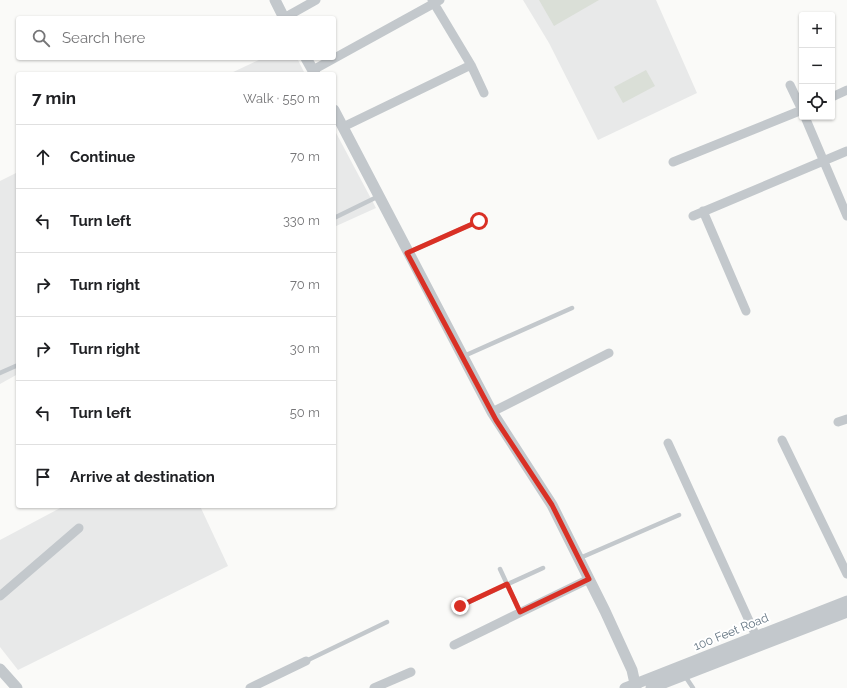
<!DOCTYPE html>
<html lang="en">
<head>
<meta charset="utf-8">
<style>
	:root { --surface:#fff; --page:#f6f6f6; --text:#202124; --muted:#757577; --line:#e0e0e0 }
	body { margin:0; font-family:Raleway,sans-serif; background:var(--page); color:var(--text) }
	.controls { position:absolute; right:12px; top:12px; display:grid; overflow:hidden; border-radius:4px; box-shadow:0 1px 3px #0004 }
	.controls button { width:36px; height:36px; display:grid; place-items:center; padding:0; border:0; border-bottom:1px solid var(--line); background:var(--surface); color:var(--text); font:20px sans-serif }
	.stop { position:absolute; width:12px; height:12px; margin:-9px; border:3px solid #d93025; border-radius:50%; background:#fff }
	.stop.end { background:#d93025; border-color:#fff; box-shadow:0 1px 4px #0008 }
	.list { margin:0; padding:0; list-style:none }
	h2 { display:flex; justify-content:space-between; align-items:center; height:52px; margin:0; padding:0 16px; font-size:17px }
	h2 small { font-size:13px; font-weight:400; color:var(--muted) }
	.list li { display:grid; grid-template-columns:26px 1fr auto; gap:12px; align-items:center; box-sizing:border-box; height:64px; padding:0 16px; border-top:1px solid var(--line) }
	.list b { display:block; font-size:15px; white-space:nowrap }
	.list em { font-size:13px; font-style:normal; color:var(--muted) }
	.icon { flex:none; width:22px; height:22px; fill:none; stroke:currentColor; stroke-width:2; stroke-linecap:round; stroke-linejoin:round }
	.map { position:relative; flex:none; width:847px; height:688px; overflow:hidden }
	.search { position:absolute; background:var(--surface); box-shadow:0 1px 3px #0004; left:16px; top:16px; width:320px; height:44px; display:flex; align-items:center; gap:10px; box-sizing:border-box; padding:0 14px; border-radius:4px; color:var(--muted); font-size:15px }
	.panel { position:absolute; background:var(--surface); box-shadow:0 1px 3px #0004; left:16px; top:72px; width:320px; height:436px; border-radius:4px }
	.map>svg:first-child { display:block }
	.built { fill:#e8e9e9 }
	.green { fill:#dadfd7 }
	.lines { fill:none; stroke-linecap:round; stroke-linejoin:round }
	.service { stroke:#c3c8cc; stroke-width:4.5 }
	.minor { stroke:#c3c8cc; stroke-width:9 }
	.tertiary { stroke:#c3c8cc; stroke-width:11 }
	.route { stroke:#d93025; stroke-width:5 }
	.labels { text-anchor:middle; stroke-width:4; stroke-linejoin:round; paint-order:stroke }
	.street-label { font-size:12px; fill:#657683; stroke:#fff }
</style>
</head>
<body>
<div class="map">
<svg width="847" height="688" viewBox="0 0 847 688">
	<rect width="100%" height="100%" fill="#fafaf8"/>
	<path class="built" d="M523,0H656L697,93L598,140L549,43Z
		M263,58H297L305,74H229Z
		M334,129L376,208L334,227Z
		M18,172V374L0,384V181Z
		M64,506H200L228,566L18,670L0,647V540Z"/>
	<path class="green" d="M539,0H599L554,26Z
		M646,70L655,86L623,103L614,87Z"/>
	<g class="lines">
		<path class="service" d="M334,218L379,196
			M409,252L479,221
			M464,356L572,308
			M0,373L18,365
			M580,558L679,515
			M500,569L520,612
			M460,606L543,568
			M306,661L387,622
			M685,676L693,688"/>
		<path class="minor" d="M432,0L471,65L484,93
			M284,18L316,0
			M313,70L440,0
			M832,97L847,90
			M805,117L847,216
			M343,127L471,65
			M673,162L802,110L790,85
			M703,211L746,311
			M693,216L847,151
			M492,412L609,353
			M838,422L847,419
			M782,440L847,574
			M668,443L756,636
			M0,596L79,528
			M454,645L589,579
			M250,688L306,661
			M374,688L411,672"/>
		<path class="tertiary" d="M275,0L284,18
			M306,58L315,74
			M334,110L492,412L552,505L605,611L632,670L636,688
			M0,669L17,688
			M625,688L847,601
			M651,688L847,612"/>
	</g>
	<g class="lines">
		<path class="route" d="M460,606L507,584L520,612L589,579L552,505L496,420L407,253L479,221"/>
	</g>
	<g class="labels">
		<g class="street-label">
			<text transform="translate(731 632) rotate(-22)" y="4">100 Feet Road</text>
		</g>
	</g>
</svg>
<div class="controls">
<button>+</button>
<button>−</button>
<button><svg class="icon" aria-label="locate" viewBox="0 0 24 24"><circle cx="12" cy="12" r="6"/><path d="M12 2v4M12 18v4M2 12h4M18 12h4"/></svg></button>
</div>
<div class="stop" style="left:479px;top:221px"></div>
<div class="stop end" style="left:460px;top:606px"></div>
<div class="search"><svg class="icon" aria-label="search" viewBox="0 0 24 24"><circle cx="10" cy="10" r="6"/><path d="M15 15l6 6"/></svg>Search here</div>
<section class="panel">
<h2>7 min<small>Walk · 550 m</small></h2>
<ul class="list">
<li><svg class="icon" aria-label="ahead" viewBox="0 0 24 24"><path d="M12 20V5M6 11l6-6 6 6"/></svg><div><b>Continue</b></div><em>70 m</em></li>
<li><svg class="icon" aria-label="left" viewBox="0 0 24 24"><path d="M17 20v-9H6M10 6l-5 5 5 5"/></svg><div><b>Turn left</b></div><em>330 m</em></li>
<li><svg class="icon" aria-label="right" viewBox="0 0 24 24"><path d="M7 20v-9h11M14 6l5 5-5 5"/></svg><div><b>Turn right</b></div><em>70 m</em></li>
<li><svg class="icon" aria-label="right" viewBox="0 0 24 24"><path d="M7 20v-9h11M14 6l5 5-5 5"/></svg><div><b>Turn right</b></div><em>30 m</em></li>
<li><svg class="icon" aria-label="left" viewBox="0 0 24 24"><path d="M17 20v-9H6M10 6l-5 5 5 5"/></svg><div><b>Turn left</b></div><em>50 m</em></li>
<li><svg class="icon" aria-label="arrive" viewBox="0 0 24 24"><path d="M6 21V4h12l-3 4 3 4H6"/></svg><div><b>Arrive at destination</b></div></li>
</ul>
</section>
</div>
</body>
</html>
